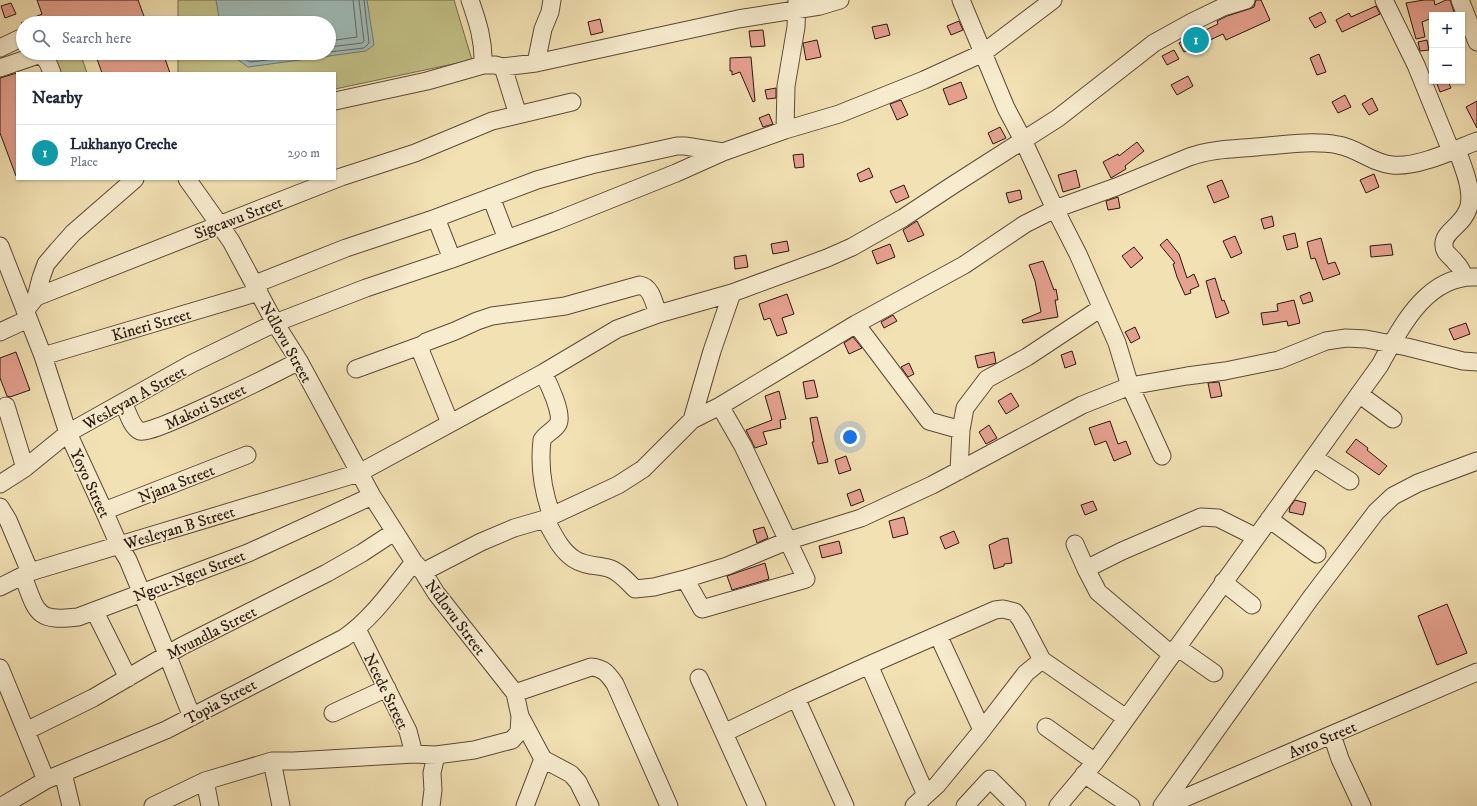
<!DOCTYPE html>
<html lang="en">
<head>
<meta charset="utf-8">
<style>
	:root { --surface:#fff; --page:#f6f6f7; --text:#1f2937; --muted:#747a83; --line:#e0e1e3; --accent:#8f2418 }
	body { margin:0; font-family:"IM FELL DW Pica",serif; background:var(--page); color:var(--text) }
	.controls { position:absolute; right:12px; top:12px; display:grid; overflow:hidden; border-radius:0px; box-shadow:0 1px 3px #0004 }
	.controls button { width:36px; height:36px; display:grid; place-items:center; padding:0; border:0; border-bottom:1px solid var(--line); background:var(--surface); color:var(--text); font:20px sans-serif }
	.you { position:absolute; left:850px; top:437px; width:14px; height:14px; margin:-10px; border:3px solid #fff; border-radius:50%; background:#1a73e8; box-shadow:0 0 0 6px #1a73e833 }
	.badge { display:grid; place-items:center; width:26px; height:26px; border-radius:50%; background:var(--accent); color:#fff; font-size:13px; font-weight:700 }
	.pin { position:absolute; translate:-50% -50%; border:2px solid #fff; box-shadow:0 1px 4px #0006 }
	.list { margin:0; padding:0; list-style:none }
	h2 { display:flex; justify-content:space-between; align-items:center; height:52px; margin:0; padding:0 16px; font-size:17px }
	h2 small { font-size:13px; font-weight:400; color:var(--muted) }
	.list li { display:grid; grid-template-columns:26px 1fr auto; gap:12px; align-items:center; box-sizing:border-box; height:56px; padding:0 16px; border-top:1px solid var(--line) }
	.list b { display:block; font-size:15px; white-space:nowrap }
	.list p { margin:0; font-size:13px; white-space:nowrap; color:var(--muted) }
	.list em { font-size:13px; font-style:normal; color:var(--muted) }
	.icon { flex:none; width:22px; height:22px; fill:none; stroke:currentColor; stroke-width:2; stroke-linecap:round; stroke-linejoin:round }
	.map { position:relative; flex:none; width:1477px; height:806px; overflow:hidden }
	.search { position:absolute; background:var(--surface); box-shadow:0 1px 3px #0004; left:16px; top:16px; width:320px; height:44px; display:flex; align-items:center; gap:10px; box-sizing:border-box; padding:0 14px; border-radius:22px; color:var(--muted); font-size:15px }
	.panel { position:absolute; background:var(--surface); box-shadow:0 1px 3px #0004; left:16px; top:72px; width:320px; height:108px; border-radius:0px }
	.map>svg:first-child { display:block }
	.green { fill:#c2c187; stroke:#766c4a }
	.water { fill:#9fbbb7; stroke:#707a73 }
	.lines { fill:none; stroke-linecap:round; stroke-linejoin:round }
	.shore { stroke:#646a62; stroke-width:1 }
	.building { fill:#e6a18f; stroke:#29180d }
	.minor-casing { stroke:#5b4a36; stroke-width:19 }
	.minor { stroke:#f7ecce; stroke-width:17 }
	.labels { text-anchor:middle; stroke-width:3.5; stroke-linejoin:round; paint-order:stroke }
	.street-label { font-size:16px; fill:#29180d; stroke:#f7ecce }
</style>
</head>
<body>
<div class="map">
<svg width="1477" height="806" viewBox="0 0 1477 806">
	<rect width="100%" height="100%" fill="#f2e1b3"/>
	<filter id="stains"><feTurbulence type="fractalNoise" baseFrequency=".005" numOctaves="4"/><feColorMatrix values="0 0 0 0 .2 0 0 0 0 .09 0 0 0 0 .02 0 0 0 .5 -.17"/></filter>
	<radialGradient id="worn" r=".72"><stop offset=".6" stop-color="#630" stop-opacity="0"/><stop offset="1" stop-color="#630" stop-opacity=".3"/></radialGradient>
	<path class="green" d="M178,0H454L472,60L335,89V73H178V53H329V23H178Z
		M67,53H80L87,73H58L53,58Z"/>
	<path class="water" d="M216,0H367L374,45L366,51L248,67L229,53H329V23H220Z"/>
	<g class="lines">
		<path class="shore" d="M329,41L357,37L353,0
			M329,47L362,43L364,41L359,0
			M329,52L364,48L369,43L364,0
			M236,53L250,62L325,53
			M244,53L251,57L288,53"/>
	</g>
	<path class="building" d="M37,0H138L145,19L134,23H21L42,14Z
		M1256,0H1261L1270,20L1226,40L1223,34L1184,52L1179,43L1218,24L1217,21L1227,16L1249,9L1254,7Z
		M1424,0H1434L1435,5L1446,0H1450L1455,15H1432V18L1422,22L1425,37L1416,39L1406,3Z
		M11,3L16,14L5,18L1,6Z
		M1376,6L1380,14L1342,32L1336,20L1349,13L1351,17Z
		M1321,12L1326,22L1315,28L1309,18Z
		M600,19L603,32L591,35L588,22Z
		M959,21L963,30L951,35L947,26Z
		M887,24L890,35L875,39L872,27Z
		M763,30L765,46L751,47L749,31Z
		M817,40L821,57L806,60L803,43Z
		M1427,40L1429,50L1420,51L1418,42Z
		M1174,50L1179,59L1167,65L1162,56Z
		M114,53H163L170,73H102L97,59Z
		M1319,54L1326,72L1317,75L1310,58Z
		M751,57L755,101L753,102L740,72L732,75V71H730V58Z
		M17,73V175L16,176L0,133V78Z
		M1188,76L1193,86L1177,95L1171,85Z
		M1436,81H1448L1451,88L1440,92Z
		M961,82L967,98L949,105L943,89Z
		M776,88V98L767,99L765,90Z
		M1345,95L1351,107L1338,113L1332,102Z
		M1372,98L1378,110L1369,115L1362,104Z
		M901,100L908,115L897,120L890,104Z
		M1477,101V128L1466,107Z
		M769,114L773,124L763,127L759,118Z
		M1000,127L1006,138L993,144L988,133Z
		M1137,142L1144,151L1125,166L1126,169L1111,178L1103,162L1118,154L1119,156Z
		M803,154L804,167L795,168L793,155Z
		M869,168L873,177L860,182L857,174Z
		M1076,170L1080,187L1063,192L1058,175Z
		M1374,174L1379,187L1366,193L1360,180Z
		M1222,180L1229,197L1214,203L1207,186Z
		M904,185L909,197L896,203L890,191Z
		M1020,190L1022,199L1009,203L1006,193Z
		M1118,197L1120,208L1108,210L1106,201Z
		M1272,216L1274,226L1264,229L1261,219Z
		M917,221L924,235L908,242L903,230Z
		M1295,233L1298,247L1287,250L1283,236Z
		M1235,236L1242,253L1231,258L1223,241Z
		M1321,238L1328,264L1335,262L1340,274L1323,280L1315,258L1311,259L1307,242Z
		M1167,239L1179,254L1187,278L1194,274L1199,286L1190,290L1191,293L1185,295L1177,277L1173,264L1175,263L1160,245Z
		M787,241L789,251L773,254L771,244Z
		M890,244L895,257L877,264L872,251Z
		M1391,244L1393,255L1371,257L1370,246Z
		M1134,247L1143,258L1131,268L1122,256Z
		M746,255L748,267L735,269L734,257Z
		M1043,261L1054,290L1056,289L1058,300H1055L1058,317L1023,323L1022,320L1041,312L1035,281L1029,265Z
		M1215,278L1222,301L1224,300L1229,313L1216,318L1206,281Z
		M1310,292L1313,301L1303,304L1300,296Z
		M787,294L794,314L782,318L787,333L777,336L770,318L764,320L759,304Z
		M1294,300L1300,323L1288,326L1287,321L1263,325L1261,313L1278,311L1277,304Z
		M893,315L897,321L884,328L881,322Z
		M1466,323L1470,334L1454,340L1449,329Z
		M1135,327L1140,338L1131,343L1125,332Z
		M853,337L862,348L849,354L844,343Z
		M1072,351L1076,364L1065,368L1061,355Z
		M16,352L30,390L10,397L7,396L0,378V358Z
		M994,352L996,363L978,368L975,356Z
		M909,363L914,374L908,377L901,367Z
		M814,380L818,397L806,399L803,382Z
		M1219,382L1222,396L1211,398L1208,383Z
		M779,391L786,419L780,420L781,428L763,432L767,444L755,448L746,430L772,420L765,396Z
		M1011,393L1019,406L1006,414L998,401Z
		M817,417L828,462L818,464L812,442H814L810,418Z
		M1110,421L1118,444L1126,441L1131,454L1114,461L1106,441L1095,445L1089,428Z
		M989,425L997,438L986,444L979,432Z
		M1356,439L1368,448L1367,450L1387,466L1379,475L1346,452Z
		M846,456L851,470L839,474L835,460Z
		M860,489L864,501L851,506L847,494Z
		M1295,500L1306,503L1303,515L1289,512L1290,507Z
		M1093,501L1097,510L1085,515L1081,505Z
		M904,517L908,534L893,538L889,521Z
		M764,527L768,538L757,543L753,530Z
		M954,531L959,543L945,549L940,537Z
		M1008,538L1012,563L1004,564V566L994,569L989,545L1002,539Z
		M839,541L842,553L822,558L819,546Z
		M765,563L769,579L732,590L727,576Z
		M1447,604L1467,653L1437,665L1418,616Z"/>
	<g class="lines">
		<g class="minor-casing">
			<path id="minor" d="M470,0C478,23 484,41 483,65
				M961,0L1006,108L1023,140L1055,209L1078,254L1117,343L1130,386L1162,456
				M1384,0L1416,65L1451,151
				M1460,0L1477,42
				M0,48L23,37
				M536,63L543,29L550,12L552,0
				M503,67L518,115
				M0,68L38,55C47,57 49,65 52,73
				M335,101L427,81L483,65H495L503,67L536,63L738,19L820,6L840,0
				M785,130L786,86L796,27L797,0
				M1457,149C1462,166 1473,187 1469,206C1465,225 1442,231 1444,246C1444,253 1452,257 1456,263C1460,266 1462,272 1464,276
				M491,197L507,239
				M436,218L452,259
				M0,246L43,356L68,433L104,511L119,545L128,560L167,654L192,717
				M255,284L346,248L436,218L537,180L591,165L677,146H685L723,152
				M36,297L41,278L46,264L57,251L73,233L135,179
				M25,311L36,297L341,177L415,153L492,121L572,102
				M856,324L929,421L961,430L959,471
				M0,332L28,319
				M43,356L259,292
				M356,369L422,345
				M543,373C548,382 564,415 558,424C554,431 546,433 542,440C539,466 543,492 552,516
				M1359,394L1393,419
				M123,402C127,410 131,427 140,431C151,436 280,371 299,361
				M6,406L25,468
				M692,420L720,406L856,324L964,265L1025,224L1055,209L1116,187L1189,157C1211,149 1233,149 1256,147C1282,145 1312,140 1338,145C1357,148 1372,163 1392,165C1417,168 1454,150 1477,141
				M450,423L421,352L422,345L426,342L455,331L477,321L492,316L565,306L640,285C652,287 654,304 658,314
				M961,430L965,408L987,379L1027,357L1101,308
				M1314,458L1350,481
				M0,484L25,468L68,433L191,364L275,323L366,288L452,259L556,221L676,173L723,152L785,130L839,114L924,80L983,53L1053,0
				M0,507L8,520L30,572
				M104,511L247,455
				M545,519C553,533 560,550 574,559C584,566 597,565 608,568C619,571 627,581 635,589L654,587L685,579L727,566L787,541L861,518L932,485L1082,405L1130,386L1187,376L1225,371L1279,360L1326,341L1346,338L1366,339L1407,347L1463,361L1477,362
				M1269,519L1317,554
				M1075,544L1086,569L1098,592L1172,655
				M1086,569L1122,551L1201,517L1218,518L1256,537
				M423,572L481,542L514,528L545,519L618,485L643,469L692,420L712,351L732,293
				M23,576C37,613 36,622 78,617L248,553L372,496
				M685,579L702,609L806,579L743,446L720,406
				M1223,582L1252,605
				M0,587L30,572L359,473L543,373L617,329L658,314L732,293L827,258L852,247L903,218L953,185L1058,118L1154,43L1192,22L1223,7L1246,0
				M95,612L128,678
				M357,629L408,731L414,754
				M938,635L982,730
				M1177,647L1214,673
				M869,665L926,795
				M0,668L46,780
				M699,678L757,806
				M515,693L591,667C604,668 608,674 615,684L669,806
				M796,698L845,806
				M333,713L387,688
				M520,716L543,759L571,774L578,782L590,806
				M1046,727L1095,762
				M26,731L93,698L182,646L327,573L362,553L394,532
				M724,733L796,698L869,665L995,610L1003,609L1015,612L1021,620L1042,660L1126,718
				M1332,735L1340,759L1362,806
				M272,761L281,806
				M63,773L71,806
				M1084,774L1131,806
				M205,781L210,806
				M2,806L46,780L166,730L344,638C372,619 393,588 414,562
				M153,806L205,781L272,761H294L414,754L436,755L474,750L512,740L519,732L520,716L515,693L436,593L423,572L414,562L372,496L299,361L275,323L231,241L187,179
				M431,806L433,790L432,773L436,755
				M525,806L543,759
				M914,806L937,785L979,734L1026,673L1042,660
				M965,806L990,779L1017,806
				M1058,806L1095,762L1380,365C1401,327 1427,274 1477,277
				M1162,806L1310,599L1376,512L1393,496L1418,483L1477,461
				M1166,806L1477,672"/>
		</g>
		<use href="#minor" class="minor"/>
	</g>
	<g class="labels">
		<g class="street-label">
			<text transform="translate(238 217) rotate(-21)" y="6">Sigcawu Street</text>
			<text transform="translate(151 324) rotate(-16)" y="6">Kineri Street</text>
			<text transform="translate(287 342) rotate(61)" y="6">Ndlovu Street</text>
			<text transform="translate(134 397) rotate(-29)" y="6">Wesleyan A Street</text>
			<text transform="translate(205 406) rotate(-25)" y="6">Makoti Street</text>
			<text transform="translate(91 483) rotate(65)" y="6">Yoyo Street</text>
			<text transform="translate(176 483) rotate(-21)" y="6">Njana Street</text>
			<text transform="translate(179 527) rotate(-17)" y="6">Wesleyan B Street</text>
			<text transform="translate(189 575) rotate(-21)" y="6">Ngcu-Ngcu Street</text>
			<text transform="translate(456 617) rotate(53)" y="6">Ndlovu Street</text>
			<text transform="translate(211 632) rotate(-27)" y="6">Mvundla Street</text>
			<text transform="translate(387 691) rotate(64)" y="6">Ncede Street</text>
			<text transform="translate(220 701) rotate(-28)" y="6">Topia Street</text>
			<text transform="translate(1322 739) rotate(-23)" y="6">Avro Street</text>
		</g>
	</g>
	<rect width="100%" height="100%" filter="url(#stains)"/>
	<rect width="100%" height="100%" fill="url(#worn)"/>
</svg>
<div class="controls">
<button>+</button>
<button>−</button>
</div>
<div class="you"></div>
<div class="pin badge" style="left:1196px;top:40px;background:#0f9aa8">1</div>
<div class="search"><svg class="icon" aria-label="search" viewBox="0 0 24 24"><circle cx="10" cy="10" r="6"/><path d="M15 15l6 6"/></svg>Search here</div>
<section class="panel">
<h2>Nearby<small></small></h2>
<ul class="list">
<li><span class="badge" style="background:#0f9aa8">1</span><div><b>Lukhanyo Creche</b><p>Place</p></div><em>290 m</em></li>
</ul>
</section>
</div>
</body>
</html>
